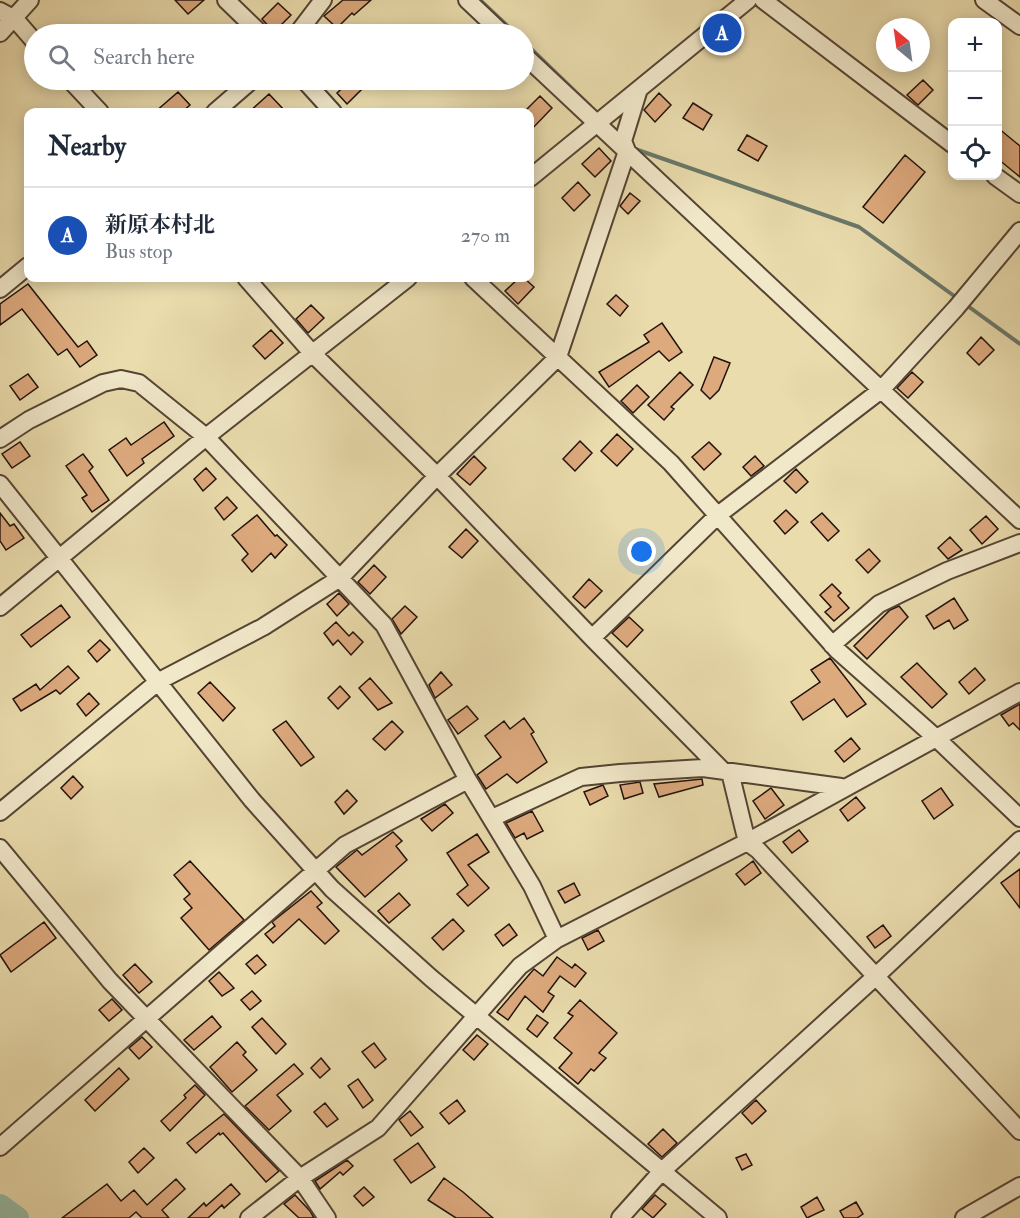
<!DOCTYPE html>
<html lang="en">
<head>
<meta charset="utf-8">
<style>
	:root { --surface:#fff; --page:#f6f6f7; --text:#1f2937; --muted:#747a83; --line:#e0e1e3; --accent:#ea580c }
	body { margin:0; font-family:"IM FELL Double Pica","Noto Serif JP",serif; background:var(--page); color:var(--text) }
	.controls { position:absolute; right:18px; top:18px; display:grid; overflow:hidden; border-radius:12px; box-shadow:0 3px 15px #0003 }
	.controls button { width:54px; height:54px; display:grid; place-items:center; padding:0; border:0; border-bottom:2px solid var(--line); background:var(--surface); color:var(--text); font:30px sans-serif }
	.compass { position:absolute; left:876px; top:18px; width:54px; height:54px; border-radius:50%; background:var(--surface); box-shadow:0 3px 15px #0003; rotate:331deg }
	.you { position:absolute; left:642px; top:552px; width:21px; height:21px; margin:-15px; border:4px solid #fff; border-radius:50%; background:#1a73e8; box-shadow:0 0 0 9px #1a73e833 }
	.badge { display:grid; place-items:center; width:39px; height:39px; border-radius:50%; background:var(--accent); color:#fff; font-size:20px; font-weight:700 }
	.pin { position:absolute; translate:-50% -50%; border:3px solid #fff; box-shadow:0 2px 6px #0006 }
	.list { margin:0; padding:0; list-style:none }
	h2 { display:flex; justify-content:space-between; align-items:center; height:78px; margin:0; padding:0 24px; font-size:26px }
	h2 small { font-size:20px; font-weight:400; color:var(--muted) }
	.list li { display:grid; grid-template-columns:39px 1fr auto; gap:18px; align-items:center; box-sizing:border-box; height:96px; padding:0 24px; border-top:2px solid var(--line) }
	.list b { display:block; font-size:22px; white-space:nowrap }
	.list p { margin:0; font-size:20px; white-space:nowrap; color:var(--muted) }
	.list em { font-size:20px; font-style:normal; color:var(--muted) }
	.icon { flex:none; width:33px; height:33px; fill:none; stroke:currentColor; stroke-width:2; stroke-linecap:round; stroke-linejoin:round }
	.map { position:relative; flex:none; width:1020px; height:1218px; overflow:hidden }
	.search { position:absolute; background:var(--surface); box-shadow:0 3px 15px #0003; left:24px; top:24px; width:510px; height:66px; display:flex; align-items:center; gap:15px; box-sizing:border-box; padding:0 21px; border-radius:33px; color:var(--muted); font-size:22px }
	.panel { position:absolute; background:var(--surface); box-shadow:0 3px 15px #0003; left:24px; top:108px; width:510px; height:174px; border-radius:12px }
	.map>svg:first-child { display:block }
	.lines { fill:none; stroke-linecap:round; stroke-linejoin:round }
	.stream { stroke:#69786a; stroke-width:4 }
	.river { stroke:#98bca8; stroke-width:22 }
	.building { fill:#ddaa7e; stroke:#22120c; stroke-width:1.5 }
	.minor-casing { stroke:#544434; stroke-width:20 }
	.minor { stroke:#f1e8ca; stroke-width:16 }
</style>
</head>
<body>
<div class="map">
<svg width="1020" height="1218" viewBox="0 0 1020 1218">
	<rect width="100%" height="100%" fill="#eadcad"/>
	<filter id="stains"><feTurbulence type="fractalNoise" baseFrequency=".00333" numOctaves="4"/><feColorMatrix values="0 0 0 0 .2 0 0 0 0 .09 0 0 0 0 .02 0 0 0 .5 -.17"/></filter>
	<radialGradient id="worn" r=".72"><stop offset=".6" stop-color="#630" stop-opacity="0"/><stop offset="1" stop-color="#630" stop-opacity=".3"/></radialGradient>
	<g class="lines">
		<path class="stream" d="M480,0L516,34
			M524,42L590,106
			M635,149L859,227L957,298
			M965,304L1020,344"/>
		<path class="river" d="M0,1205L18,1218"/>
	</g>
	<path class="building" d="M175,0H204L188,14Z
		M343,0H371L354,15L352,13L337,28L324,16Z
		M278,3L291,15L274,32L262,19Z
		M351,80L363,88L347,104L337,93Z
		M923,80L933,90L918,105L907,95Z
		M178,92L190,105L182,112H155Z
		M659,93L671,105L655,122L644,110Z
		M269,94L286,112H249Z
		M540,96L552,108L530,131V112H524Z
		M693,103L712,115L703,130L683,118Z
		M998,128L1020,146V177L998,159Z
		M747,135L767,146L758,161L738,150Z
		M599,148L611,161L595,177L582,164Z
		M905,155L925,172L883,223L863,207Z
		M578,182L590,195L574,211L562,198Z
		M630,193L640,201L628,214L620,206Z
		M519,278H524L534,287L518,304L505,291Z
		M28,284L78,347L87,341L97,355L80,367L67,349L58,355L22,309L0,325V304Z
		M616,295L628,306L620,316L607,304Z
		M311,305L324,318L308,333L296,319Z
		M662,323L682,352L669,361L659,351L609,387L599,372L649,342L644,335Z
		M271,330L283,343L265,359L253,346Z
		M981,337L994,350L979,365L967,353Z
		M714,357L730,363L719,390L710,399L701,390Z
		M680,372L693,385L671,407L674,409L664,420L648,405Z
		M912,372L923,382L908,398L897,388Z
		M28,374L38,387L20,400L10,386Z
		M637,385L649,397L633,413L621,401Z
		M164,422L174,436L142,459L144,463L127,476L109,450L126,438L131,445Z
		M617,434L633,449L617,466L601,451Z
		M580,441L592,453L575,471L563,459Z
		M20,442L30,456L12,468L2,454Z
		M709,442L721,454L704,470L692,457Z
		M83,454L93,467L89,471L109,500L92,512L82,498L87,495L66,466Z
		M474,456L486,468L470,485L457,474Z
		M755,456L764,466L751,476L743,467Z
		M206,468L216,479L203,491L194,479Z
		M796,469L808,482L796,493L784,481Z
		M227,497L237,508L224,520L215,508Z
		M786,510L798,522L785,534L774,521Z
		M0,513L10,526L14,524L24,538L6,550L0,541Z
		M822,513L839,531L828,541L811,522Z
		M257,515L275,536L277,535L287,545L275,558L271,553L252,572L242,560L248,554L232,535Z
		M986,516L998,529L982,544L970,530Z
		M466,529L478,541L462,558L449,547Z
		M950,537L962,550L948,559L938,548Z
		M869,549L880,561L868,573L856,560Z
		M374,565L386,577L370,594L358,582Z
		M589,579L602,591L585,608L573,597Z
		M832,584L841,593L838,596L849,608L834,621L825,612L831,607L820,595Z
		M339,593L349,604L337,616L327,604Z
		M954,598L968,620L954,629L949,620L934,629L926,616Z
		M61,605L70,617L31,647L21,635Z
		M405,606L417,617L401,634L392,619Z
		M899,606L908,617L867,659L854,646L890,610Z
		M629,617L643,630L627,647L612,633Z
		M336,622L349,636L353,632L363,642L351,655L338,640L333,645L324,633Z
		M100,640L110,650L97,662L88,651Z
		M830,658L866,704L847,717L834,699L803,720L791,702L820,682L811,670Z
		M917,663L947,694L932,708L901,677Z
		M68,666L79,678L60,694L56,690L21,711L13,699L36,684L40,690Z
		M975,668L985,680L969,694L959,682Z
		M441,672L452,685L435,698L429,685Z
		M370,678L392,703L378,710L359,688Z
		M210,682L235,708L223,721L198,693Z
		M340,686L350,697L338,709L328,698Z
		M89,693L99,704L86,716L77,704Z
		M1020,704V730L1013,723L1009,726L1001,715Z
		M467,706L478,719L458,734L448,720Z
		M524,718L534,732L531,734L547,762L517,783L507,774L486,789L477,775L501,757L485,736L504,721L510,729Z
		M286,721L314,757L301,766L273,730Z
		M392,721L403,732L385,750L373,739Z
		M851,738L860,749L844,762L835,751Z
		M73,776L83,787L71,799L61,788Z
		M702,779L703,785L659,797L654,784Z
		M640,782L643,793L624,799L620,785Z
		M603,785L608,796L590,805L584,792Z
		M771,788L784,805L765,819L753,801Z
		M941,788L953,805L934,819L922,801Z
		M347,790L357,801L344,814L335,802Z
		M856,797L865,808L848,821L840,810Z
		M445,804L453,813L432,831L421,819Z
		M532,811L543,831L527,839L524,833L515,838L506,823Z
		M799,830L808,841L792,853L783,842Z
		M393,832L402,841L396,846L407,860L365,897L336,867L357,850L362,855Z
		M477,834L489,852L468,865L489,888L468,906L457,894L468,885L447,853Z
		M190,861L244,920L209,950L181,918L192,908L184,899L190,894L174,875Z
		M753,861L761,873L745,885L736,874Z
		M1020,869V908L1001,883Z
		M574,883L580,895L565,903L558,891Z
		M311,891L322,903L317,907L339,931L325,944L299,919L273,943L265,934L275,926L272,922Z
		M399,893L410,905L389,923L378,911Z
		M453,919L464,931L443,950L432,938Z
		M44,922L56,938L11,972L0,955Z
		M509,924L517,935L503,946L495,935Z
		M883,925L891,936L875,948L867,937Z
		M598,930L604,941L588,950L582,938Z
		M257,955L266,965L255,974L246,964Z
		M557,957L572,968L575,964L586,973L575,987L560,976L548,992L554,996L543,1012L525,996L508,1020L497,1012L534,969L543,976Z
		M135,964L152,982L139,993L123,975Z
		M219,972L234,988L222,996L209,981Z
		M252,991L261,1001L250,1010L241,1000Z
		M112,999L122,1010L109,1021L99,1010Z
		M580,1000L617,1033L599,1053L606,1058L594,1071L591,1069L578,1084L559,1068L572,1053L554,1038L573,1016L568,1013Z
		M537,1015L548,1023L537,1037L527,1029Z
		M212,1016L221,1027L194,1050L184,1040Z
		M262,1018L286,1044L276,1054L252,1027Z
		M477,1035L488,1044L474,1060L463,1050Z
		M142,1037L152,1047L139,1059L129,1048Z
		M237,1042L246,1052L243,1055L257,1070L232,1092L210,1067Z
		M374,1043L386,1059L375,1068L362,1052Z
		M321,1058L330,1069L320,1078L311,1068Z
		M294,1064L303,1074L277,1095L291,1111L269,1130L245,1106Z
		M119,1068L129,1079L95,1111L85,1100Z
		M358,1079L373,1100L363,1108L348,1086Z
		M195,1085L205,1095L170,1131L161,1121L186,1098L184,1095Z
		M457,1100L465,1111L449,1124L440,1113Z
		M756,1100L766,1111L752,1124L742,1113Z
		M325,1103L338,1119L327,1127L314,1112Z
		M410,1111L423,1127L411,1136L399,1120Z
		M224,1114L279,1171L266,1182L223,1133L220,1135L219,1133L196,1153L187,1143Z
		M663,1129L677,1143L662,1157L648,1144Z
		M418,1143L435,1167L411,1183L394,1160Z
		M144,1148L154,1158L138,1173L129,1162Z
		M746,1154L752,1165L742,1170L736,1158Z
		M347,1160L353,1166L343,1175L340,1172L320,1189L315,1181Z
		M444,1178L463,1192L493,1218H456L428,1200Z
		M176,1179L185,1189L162,1210L169,1218H142L136,1212L129,1218H62L107,1184L121,1201L134,1190L147,1205Z
		M231,1184L240,1194L224,1208L222,1205L208,1218H188L204,1203L206,1206Z
		M364,1187L374,1197L363,1206L354,1196Z
		M295,1195L310,1211L314,1218H299L284,1204Z
		M655,1195L666,1204L653,1218L642,1209Z
		M817,1197L824,1210L807,1218L801,1207Z
		M856,1202L863,1214L857,1218H844L840,1211Z"/>
	<g class="lines">
		<g class="minor-casing">
			<path id="minor" d="M226,0L261,34
				M467,0L503,34
				M763,0L952,144
				M984,0L1020,26
				M0,11L15,19L34,41
				M0,33L30,0
				M297,34L323,0
				M524,55L1020,520
				M70,80L100,112
				M304,80L333,112
				M215,112L252,80
				M995,176L1020,194
				M530,178L748,0
				M246,278L312,353L437,476L592,638L723,771
				M473,278L671,463L837,650L935,737L1020,818
				M0,289L28,266
				M0,439L29,420L103,383L121,379L139,383L206,437L384,625L468,780L532,886L557,939
				M0,484L252,800L332,889L431,978L718,1218
				M0,607L206,437L408,278
				M592,638L718,515L881,390L956,308L1020,231
				M832,645L879,604L947,571L1020,543
				M730,772L747,842L758,850L1020,1131
				M0,812L159,681L263,627L340,578L437,476L558,357L627,151L623,141L639,89
				M492,818L581,777L620,773L703,768L841,787
				M0,848L110,981L300,1178L327,1218
				M0,1147L345,845L468,780
				M249,1218L300,1178L378,1128L520,966L557,939L747,842L1020,692
				M620,1218L662,1171L875,977L1020,840
				M964,1218L1020,1186"/>
		</g>
		<use href="#minor" class="minor"/>
	</g>
	<rect width="100%" height="100%" filter="url(#stains)"/>
	<rect width="100%" height="100%" fill="url(#worn)"/>
</svg>
<div class="controls">
<button>+</button>
<button>−</button>
<button><svg class="icon" aria-label="locate" viewBox="0 0 24 24"><circle cx="12" cy="12" r="6"/><path d="M12 2v4M12 18v4M2 12h4M18 12h4"/></svg></button>
</div>
<svg class="compass" viewBox="-18 -18 36 36"><path d="M0-13l5 13h-10z" fill="#e53935"/><path d="M0 13l5-13h-10z" fill="#747a83"/></svg>
<div class="you"></div>
<div class="pin badge" style="left:722px;top:33px;background:#1a4fb4">A</div>
<div class="search"><svg class="icon" aria-label="search" viewBox="0 0 24 24"><circle cx="10" cy="10" r="6"/><path d="M15 15l6 6"/></svg>Search here</div>
<section class="panel">
<h2>Nearby<small></small></h2>
<ul class="list">
<li><span class="badge" style="background:#1a4fb4">A</span><div><b>新原本村北</b><p>Bus stop</p></div><em>270 m</em></li>
</ul>
</section>
</div>
</body>
</html>
